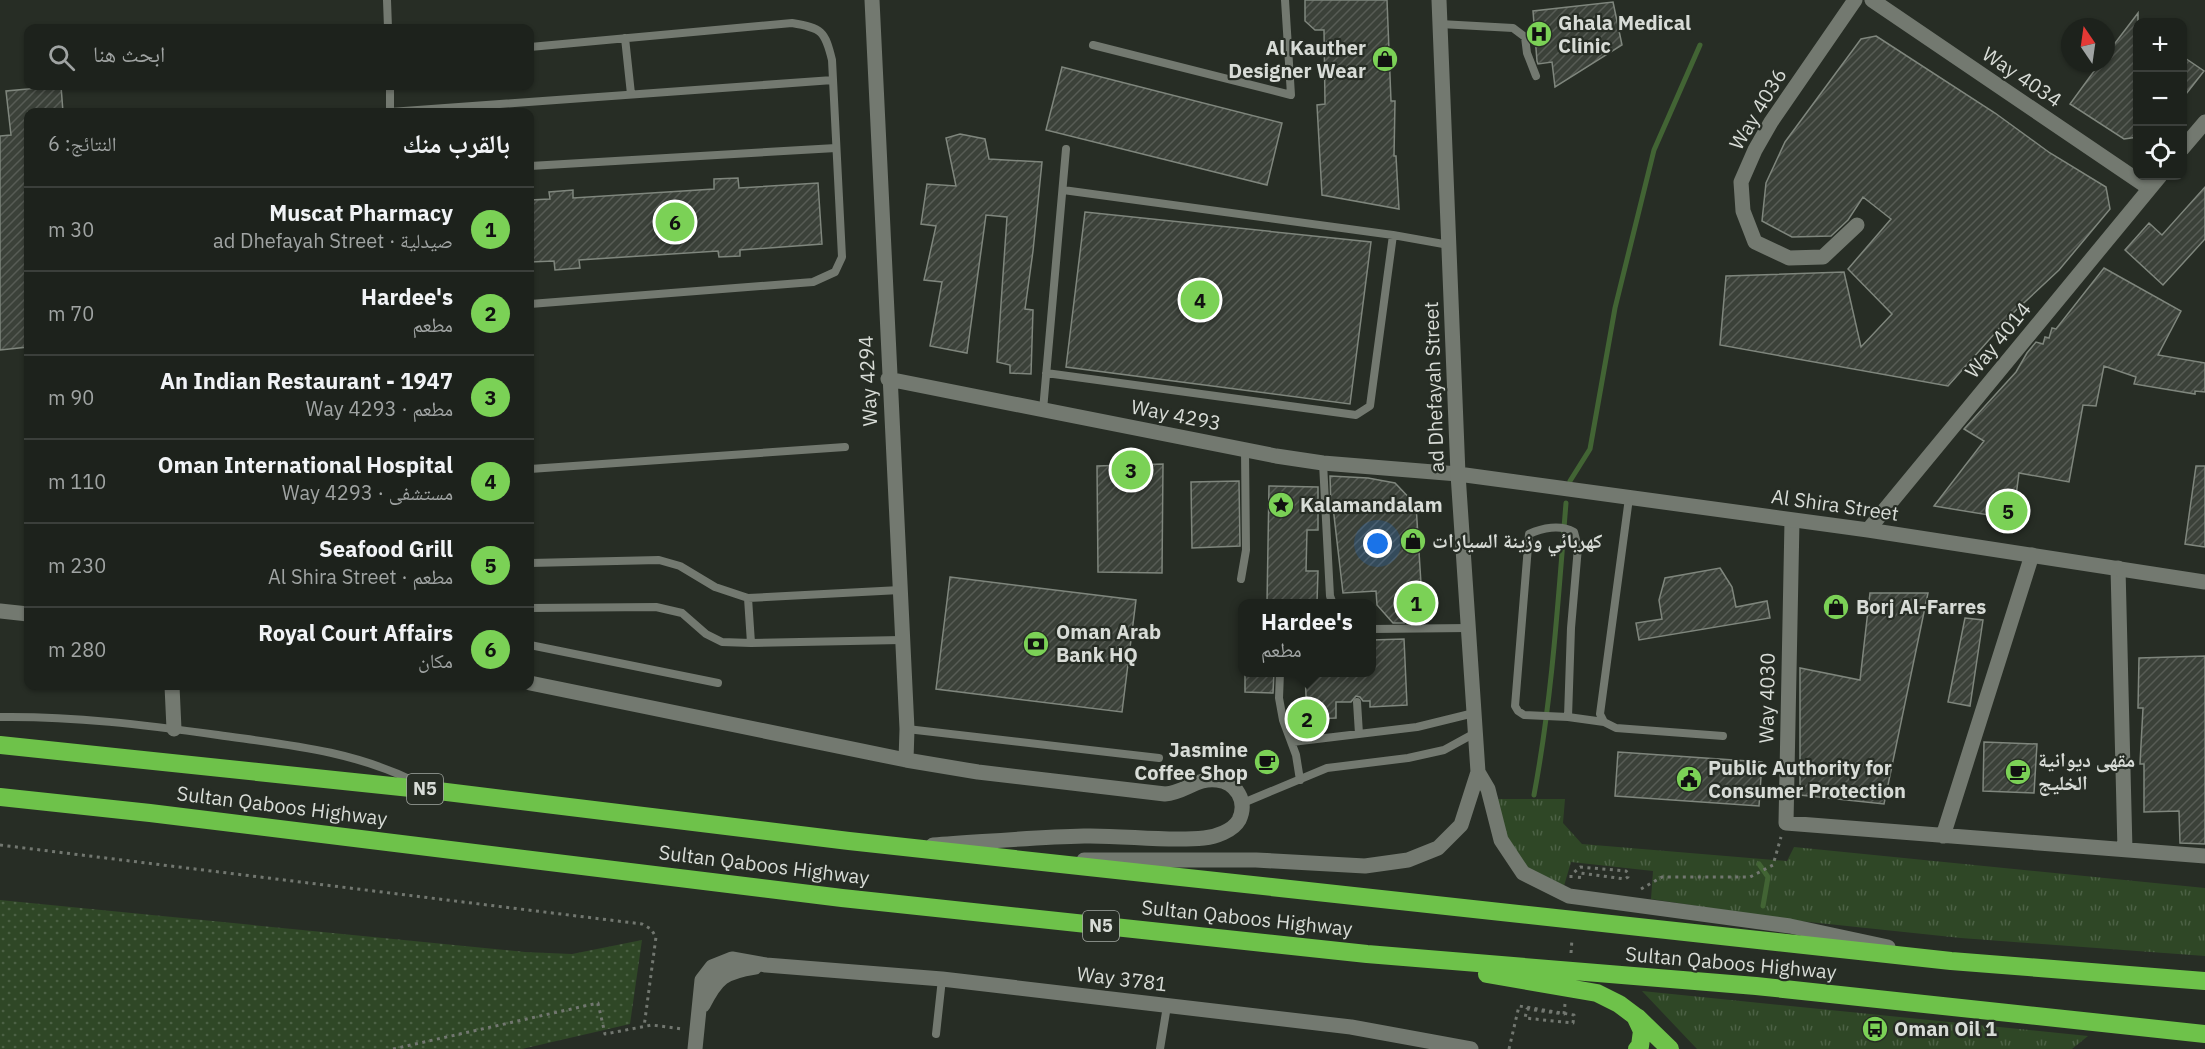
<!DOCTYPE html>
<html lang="ar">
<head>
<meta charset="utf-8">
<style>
	:root { --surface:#1d221c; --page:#2a2f29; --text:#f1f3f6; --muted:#a0a4a3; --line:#3b3f3b; --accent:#7bd156 }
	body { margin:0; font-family:"IBM Plex Sans","Noto Naskh Arabic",sans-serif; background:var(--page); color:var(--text); direction:rtl }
	.controls { position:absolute; right:18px; top:18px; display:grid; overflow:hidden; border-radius:12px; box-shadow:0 2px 4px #0004 }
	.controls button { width:54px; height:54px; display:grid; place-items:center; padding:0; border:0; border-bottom:2px solid var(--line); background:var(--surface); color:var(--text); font:30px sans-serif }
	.compass { position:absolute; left:2061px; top:18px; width:54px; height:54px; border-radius:50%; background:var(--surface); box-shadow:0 2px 4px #0004; rotate:347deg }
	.you { position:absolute; left:1378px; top:544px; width:21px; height:21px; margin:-15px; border:4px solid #fff; border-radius:50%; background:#1a73e8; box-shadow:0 0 0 9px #1a73e833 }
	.badge { display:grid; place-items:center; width:39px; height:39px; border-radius:50%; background:var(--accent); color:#111; font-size:20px; font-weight:700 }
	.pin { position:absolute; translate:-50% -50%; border:3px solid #fff; box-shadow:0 2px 6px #0006 }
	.popup { position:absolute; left:1238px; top:599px; width:138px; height:78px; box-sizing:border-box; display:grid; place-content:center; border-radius:12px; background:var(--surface); filter:drop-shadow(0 2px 4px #0005); font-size:20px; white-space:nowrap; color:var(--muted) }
	.popup b { font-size:22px; color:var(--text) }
	.popup::after { content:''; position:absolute; left:50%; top:100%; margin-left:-12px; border:12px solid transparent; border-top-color:var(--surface) }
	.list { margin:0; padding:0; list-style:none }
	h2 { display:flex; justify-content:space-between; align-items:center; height:78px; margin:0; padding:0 24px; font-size:26px }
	h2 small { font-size:20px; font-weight:400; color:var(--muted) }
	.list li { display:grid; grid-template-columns:39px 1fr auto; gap:18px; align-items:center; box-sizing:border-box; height:84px; padding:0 24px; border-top:2px solid var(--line) }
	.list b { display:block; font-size:22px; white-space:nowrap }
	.list p { margin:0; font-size:20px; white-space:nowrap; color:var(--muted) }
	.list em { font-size:20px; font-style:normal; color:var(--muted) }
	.icon { flex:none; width:33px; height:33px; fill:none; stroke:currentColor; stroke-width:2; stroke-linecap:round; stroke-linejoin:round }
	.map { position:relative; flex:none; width:2205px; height:1049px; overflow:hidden; direction:ltr }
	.search { position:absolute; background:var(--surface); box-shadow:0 2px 4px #0004; left:24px; top:24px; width:510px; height:66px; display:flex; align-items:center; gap:15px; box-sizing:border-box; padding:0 21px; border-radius:12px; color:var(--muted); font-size:22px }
	.panel { position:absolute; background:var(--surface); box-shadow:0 2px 4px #0004; left:24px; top:108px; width:510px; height:582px; border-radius:12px; direction:rtl }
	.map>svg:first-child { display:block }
	.grass { fill:url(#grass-tufts) }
	.park { fill:url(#park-dots) }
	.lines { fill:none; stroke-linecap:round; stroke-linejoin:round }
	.stream { stroke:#426434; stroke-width:5 }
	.building { fill:url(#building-hatch); stroke:#7f867d; stroke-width:1.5 }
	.path { stroke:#727770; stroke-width:3; stroke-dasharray:3 4.5; stroke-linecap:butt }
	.lane { stroke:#737970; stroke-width:8 }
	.street { stroke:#737970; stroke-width:15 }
	.secondary { stroke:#737970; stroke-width:15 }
	.highway { stroke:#6ec24a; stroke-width:18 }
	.labels { text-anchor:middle; stroke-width:4.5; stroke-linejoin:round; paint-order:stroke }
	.shield { fill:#272d25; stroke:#a3a8a2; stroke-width:1.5 }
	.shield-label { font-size:18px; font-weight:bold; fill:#d8dcd7 }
	.poi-label { font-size:20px; font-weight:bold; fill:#d8dcd7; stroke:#272d25; text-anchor:start }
	.street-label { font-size:20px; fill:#d8dcd7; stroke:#272d25 }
</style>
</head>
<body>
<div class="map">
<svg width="2205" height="1049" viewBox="0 0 2205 1049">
	<defs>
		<pattern id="grass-tufts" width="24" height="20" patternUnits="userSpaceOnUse" patternTransform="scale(1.5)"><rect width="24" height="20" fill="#2f4726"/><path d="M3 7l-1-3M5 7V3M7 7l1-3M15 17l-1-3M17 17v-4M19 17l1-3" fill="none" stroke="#4c6145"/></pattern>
		<pattern id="park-dots" width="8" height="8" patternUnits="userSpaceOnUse" patternTransform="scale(1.5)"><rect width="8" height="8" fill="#2f4726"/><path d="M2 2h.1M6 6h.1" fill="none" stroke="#4c6145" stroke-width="1.8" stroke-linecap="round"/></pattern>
		<pattern id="building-hatch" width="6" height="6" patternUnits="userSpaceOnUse" patternTransform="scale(1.5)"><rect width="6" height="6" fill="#3b4139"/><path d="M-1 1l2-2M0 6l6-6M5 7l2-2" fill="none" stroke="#575c55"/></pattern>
	</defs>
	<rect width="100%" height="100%" fill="#272d25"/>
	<path class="grass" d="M1495,799H1565L1563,823L1582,844L1787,861L1794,847L2205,888V956L1961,938L1790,920L1651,899L1653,871L1571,862L1564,886L1527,868L1506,838Z
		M1642,991L2088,1036L2072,1049H1697Z"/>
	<path class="park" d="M0,900L525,952L572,954L642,940L630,1024L522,1049H0Z"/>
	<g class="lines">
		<path class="stream" d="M1570,481L1590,449L1615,308L1654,150L1700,45
			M1534,795C1552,699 1558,601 1566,503
			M1759,864L1768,877L1763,906"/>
	</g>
	<path class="building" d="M1305,0H1387L1391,101H1395L1394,156H1396L1399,209L1322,195L1317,105L1325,104L1324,30H1315L1305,21Z
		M1613,2L1622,45L1555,87L1552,62L1538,64L1537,61L1533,11Z
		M2138,13V137L2124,139L2070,104L2100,63H2106V55Z
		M1876,36L1995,113L2050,153L2106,187L2110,209L2059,270L2012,314L1948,386L1720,345L1726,276L1844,272L1861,347L1892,314L1848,269L1891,219L1863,197L1848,220L1831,236L1792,237L1762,221L1766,183L1785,142L1861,39Z
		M2182,56L2204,71L2182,99Z
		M1062,67L1282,123L1267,185L1046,130Z
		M61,86L63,112H28V347L0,350V136L11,135L6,91Z
		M960,134L985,139L989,159L1042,162L1033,251L1025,309L1033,310L1031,374L1010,373V365L997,362L1007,217L986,215L967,353L930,346L942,282L924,280L936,226L921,224L927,184L956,186L946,138Z
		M738,178L739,188L818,183L822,244L740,250V256L719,257L718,251L579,260L580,268L555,270L554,261L530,262V200L550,199L549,192L573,190V198L714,189V179Z
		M2205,187V239L2163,285L2125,250L2149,223L2162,235Z
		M1085,212L1371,242L1350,404L1066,367Z
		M2104,268L2181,311L2158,355L2205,363V392L2195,391V394L2134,384L2136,377L2104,366L2096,406L2083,405L2069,482L2019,473L2013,519L1934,506L1984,441L1964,429L2016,372L2027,353L2036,342L2043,344L2045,337L2049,338L2052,328L2056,329Z
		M1163,464L1162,573L1098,572L1097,466Z
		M2196,466H2205V547L2185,544Z
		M1330,476L1368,478L1395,483L1416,505L1423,615L1403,617L1404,623H1393L1377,605L1376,591L1343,593L1333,507H1331Z
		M1239,481L1240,546L1192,548L1191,482Z
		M1269,486L1318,487V530H1307L1306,571H1318L1317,603H1267Z
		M1720,568L1732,587L1736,607L1767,601L1770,618L1639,640L1636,623L1662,619L1659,600L1665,578Z
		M950,577L1136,600L1122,712L936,689Z
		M1870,593H1928L1884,804L1800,795V668L1860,680Z
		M1965,618L1983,620L1970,706L1948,702Z
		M1404,639L1407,705L1370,707V701H1363L1360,697L1356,696L1351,702H1336V718L1307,719L1305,672H1371V640Z
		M2205,656V844L2180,843L2179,811L2144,812V764H2140L2143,708H2138L2139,658Z
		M1245,672H1274L1273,693L1245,692Z
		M1984,742L2037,744L2034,793L1983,791Z
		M1618,752L1762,762L1759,806L1615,796Z"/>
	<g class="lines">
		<path class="path" d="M0,845L642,924L651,929L656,937L644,1027
			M1571,878V875L1580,867L1626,871L1628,873V877L1625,879L1580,873L1579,881
			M1641,889L1662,877H1750L1773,865L1781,837
			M1571,953L1572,939
			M393,1049L598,1003L605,1034L652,1025L682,1029
			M1509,1049L1519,1006L1568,1014L1574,1015L1573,1023L1525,1018L1527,1009L1564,1014L1565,1004"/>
		<path class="lane" d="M387,0L388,28
			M1440,24L1513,28L1525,37L1527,53L1536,76
			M625,38L631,94
			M1093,45L1291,95L1285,0
			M530,47L792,23C822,28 825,31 832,60L842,257L835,272L813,282L530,304
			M390,86V112
			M390,112L833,80
			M530,166L836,148
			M1063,190L1393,235L1449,245
			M1046,373L1356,415L1370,406L1393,235
			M1043,410L1066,149
			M1323,463L1330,596L1333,604
			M530,469L845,447
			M1629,498L1600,714L1604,722L1616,728L1723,736
			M530,563L659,560L680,566L715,587L748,598
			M1241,579L1246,550L1245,450
			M900,590L748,598L751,643L901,640
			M530,608L656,607L682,613L706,634L722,642L751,643
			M1372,629L1468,628
			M530,645L718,683
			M1280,672L1279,698L1283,720L1296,755L1300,780
			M1357,702L1359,734
			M0,717C73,716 146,725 218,735C289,745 350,750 416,782
			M1568,717L1571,628L1578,547L1574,532C1560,524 1542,528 1529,534L1515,706L1518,711L1524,715L1568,717L1604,722
			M907,729L1159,758
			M1292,742L1417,727L1474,713
			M1243,803L1327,768L1408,758L1444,750L1475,733
			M936,1034L942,979
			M1160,1049L1167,1006"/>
		<path class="street" d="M872,0L907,729L906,760
			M1855,0L1771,122L1755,150L1741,182L1743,211L1755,242L1789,258L1823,257L1857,225
			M1872,0L2149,188
			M888,379L1276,456L1323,463L1458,474
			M1792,521L1786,823L2205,856
			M2118,568L2125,850
			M0,611L28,614
			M530,683L906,760L978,772L1165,794C1185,793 1197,777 1217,780C1236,782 1248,801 1239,820C1233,831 1215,837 1204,838C1166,842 1123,835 1084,836C1034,837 983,842 933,845
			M172,686L174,729
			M1943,836L2032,555"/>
		<path class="secondary" d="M2182,149L2205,122
			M1458,474L1868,530L2205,582
			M1868,530L2160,176
			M1478,772L1488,789L1501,840L1523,873L1569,896L1790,926L1888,947
			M1084,860H1256L1365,866L1408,860L1438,848L1461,825L1478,772L1458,474L1439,0
			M703,1005C717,977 724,972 755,967
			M695,1049L702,980L712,967L732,959L766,965L942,979L1351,1027L1471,1049"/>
		<path class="highway" d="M0,745L430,790L849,841L1951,961L2205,981
			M0,797L150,813L842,898L1367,954L1756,986L2205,1034
			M1487,974L1597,993L1619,1004L1635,1016L1642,1031L1640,1046L1637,1049
			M1637,1017L1670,1049"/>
	</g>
	<defs>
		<g id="hospital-disc" transform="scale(1.35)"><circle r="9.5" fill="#7bd156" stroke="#272d25"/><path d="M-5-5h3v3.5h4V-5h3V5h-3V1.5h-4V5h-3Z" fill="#111"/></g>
		<g id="shop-disc" transform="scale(1.35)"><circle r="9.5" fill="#7bd156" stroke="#272d25"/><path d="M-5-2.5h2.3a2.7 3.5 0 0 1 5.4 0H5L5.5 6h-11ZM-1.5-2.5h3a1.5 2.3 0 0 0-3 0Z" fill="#111"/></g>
		<g id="sight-disc" transform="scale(1.35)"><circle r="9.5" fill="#7bd156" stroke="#272d25"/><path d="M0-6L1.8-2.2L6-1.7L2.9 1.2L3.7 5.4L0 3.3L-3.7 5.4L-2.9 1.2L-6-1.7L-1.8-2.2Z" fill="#111"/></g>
		<g id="bank-disc" transform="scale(1.35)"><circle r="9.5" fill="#7bd156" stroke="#272d25"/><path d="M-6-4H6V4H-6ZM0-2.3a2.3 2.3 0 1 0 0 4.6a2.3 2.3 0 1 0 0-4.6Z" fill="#111"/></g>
		<g id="cafe-disc" transform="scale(1.35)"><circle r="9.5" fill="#7bd156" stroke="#272d25"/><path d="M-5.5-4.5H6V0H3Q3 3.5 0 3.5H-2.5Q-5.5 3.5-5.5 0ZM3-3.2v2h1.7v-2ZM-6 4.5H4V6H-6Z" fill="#111"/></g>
		<g id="civic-disc" transform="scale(1.35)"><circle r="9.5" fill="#7bd156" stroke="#272d25"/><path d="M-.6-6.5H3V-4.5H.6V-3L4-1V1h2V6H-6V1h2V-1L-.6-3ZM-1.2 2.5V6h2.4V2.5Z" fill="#111"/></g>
		<g id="bus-disc" transform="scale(1.35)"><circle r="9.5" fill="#7bd156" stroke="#272d25"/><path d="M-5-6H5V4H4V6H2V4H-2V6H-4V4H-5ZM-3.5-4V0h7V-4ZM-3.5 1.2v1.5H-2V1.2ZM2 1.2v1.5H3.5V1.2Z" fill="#111"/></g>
	</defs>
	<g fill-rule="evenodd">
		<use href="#hospital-disc" x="1539" y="34"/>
		<use href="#shop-disc" x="1385" y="59"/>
		<use href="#sight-disc" x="1281" y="505"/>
		<use href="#shop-disc" x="1413" y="541"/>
		<use href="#shop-disc" x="1836" y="607"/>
		<use href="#bank-disc" x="1036" y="644"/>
		<use href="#cafe-disc" x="1267" y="762"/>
		<use href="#cafe-disc" x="2018" y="772"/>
		<use href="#civic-disc" x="1689" y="779"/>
		<use href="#bus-disc" x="1875" y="1029"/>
	</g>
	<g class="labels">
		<g class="shield">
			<rect x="407" y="774" width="36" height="30" rx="4.5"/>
			<rect x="1083" y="911" width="36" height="30" rx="4.5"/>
		</g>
		<g class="shield-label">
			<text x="425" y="795">N5</text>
			<text x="1101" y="932">N5</text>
		</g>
		<g class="poi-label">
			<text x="1558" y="30">Ghala Medical<tspan x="1558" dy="23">Clinic</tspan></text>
			<text x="1366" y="55" text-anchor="end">Al Kauther<tspan x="1366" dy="23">Designer Wear</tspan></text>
			<text x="1300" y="512">Kalamandalam</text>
			<text x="1432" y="548">كهربائي وزينة السيارات</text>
			<text x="1856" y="614">Borj Al-Farres</text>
			<text x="1056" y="639">Oman Arab<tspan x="1056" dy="23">Bank HQ</tspan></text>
			<text x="1248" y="757" text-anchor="end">Jasmine<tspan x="1248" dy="23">Coffee Shop</tspan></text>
			<text x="2038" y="767">مقهى ديوانية<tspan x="2038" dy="23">الخليج</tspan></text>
			<text x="1708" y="775">Public Authority for<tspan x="1708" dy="23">Consumer Protection</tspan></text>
			<text x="1894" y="1036">Oman Oil 1</text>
		</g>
		<g class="street-label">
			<text transform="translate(2022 77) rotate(34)" y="7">Way 4034</text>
			<text transform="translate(1758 109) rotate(-59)" y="7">Way 4036</text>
			<text transform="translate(1998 340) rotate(-51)" y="7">Way 4014</text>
			<text transform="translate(868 381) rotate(-93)" y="7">Way 4294</text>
			<text transform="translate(1434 387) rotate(-92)" y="7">ad Dhefayah Street</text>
			<text transform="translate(1176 415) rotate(11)" y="7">Way 4293</text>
			<text transform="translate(1835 505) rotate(8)" y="7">Al Shira Street</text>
			<text transform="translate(1767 698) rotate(-89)" y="7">Way 4030</text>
			<text transform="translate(282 806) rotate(7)" y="7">Sultan Qaboos Highway</text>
			<text transform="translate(764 865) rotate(7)" y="7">Sultan Qaboos Highway</text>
			<text transform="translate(1247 918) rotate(6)" y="7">Sultan Qaboos Highway</text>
			<text transform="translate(1731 963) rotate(5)" y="7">Sultan Qaboos Highway</text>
			<text transform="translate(1122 979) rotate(7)" y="7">Way 3781</text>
		</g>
	</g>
</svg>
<div class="controls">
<button>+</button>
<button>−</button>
<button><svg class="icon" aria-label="locate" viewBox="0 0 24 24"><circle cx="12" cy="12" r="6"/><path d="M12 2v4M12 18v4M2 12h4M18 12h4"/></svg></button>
</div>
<svg class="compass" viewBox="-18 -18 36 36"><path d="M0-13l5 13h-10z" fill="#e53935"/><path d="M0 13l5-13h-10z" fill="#a0a4a3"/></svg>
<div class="you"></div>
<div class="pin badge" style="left:1416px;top:603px">1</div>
<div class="pin badge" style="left:1307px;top:719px">2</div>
<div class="popup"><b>Hardee's</b>مطعم</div>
<div class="pin badge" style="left:1131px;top:470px">3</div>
<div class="pin badge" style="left:1200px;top:300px">4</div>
<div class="pin badge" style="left:2008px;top:511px">5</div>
<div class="pin badge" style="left:675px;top:222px">6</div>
<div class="search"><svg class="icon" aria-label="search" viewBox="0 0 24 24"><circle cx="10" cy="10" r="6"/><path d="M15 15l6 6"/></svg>ابحث هنا</div>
<section class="panel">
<h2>بالقرب منك<small>النتائج: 6</small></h2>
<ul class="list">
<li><span class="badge">1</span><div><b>Muscat Pharmacy</b><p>صيدلية · ad Dhefayah Street</p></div><em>30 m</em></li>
<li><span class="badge">2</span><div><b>Hardee's</b><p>مطعم</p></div><em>70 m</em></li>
<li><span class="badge">3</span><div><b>1947 - An Indian Restaurant</b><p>مطعم · Way 4293</p></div><em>90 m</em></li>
<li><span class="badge">4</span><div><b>Oman International Hospital</b><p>مستشفى · Way 4293</p></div><em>110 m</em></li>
<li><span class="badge">5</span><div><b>Seafood Grill</b><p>مطعم · Al Shira Street</p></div><em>230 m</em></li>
<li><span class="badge">6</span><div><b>Royal Court Affairs</b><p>مكان</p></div><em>280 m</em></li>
</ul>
</section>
</div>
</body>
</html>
